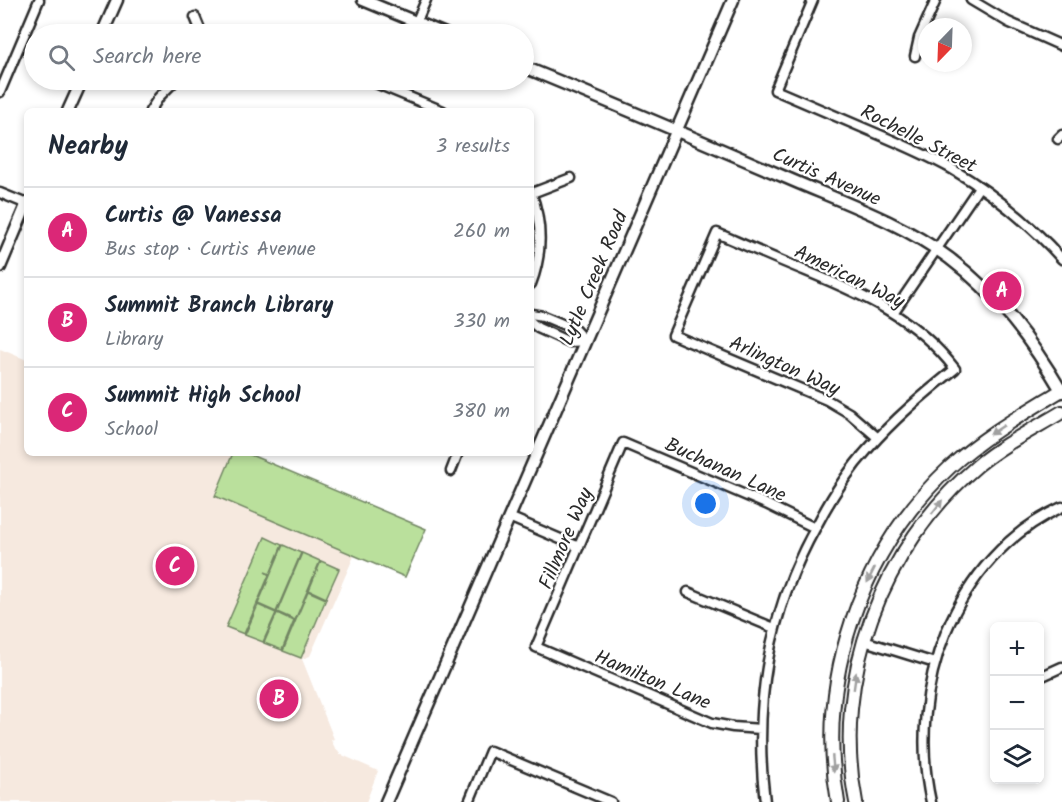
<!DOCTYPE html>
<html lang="en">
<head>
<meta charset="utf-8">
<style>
	:root { --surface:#fff; --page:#f6f6f7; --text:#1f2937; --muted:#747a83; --line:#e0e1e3; --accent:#db2777 }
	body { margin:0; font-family:Kalam,sans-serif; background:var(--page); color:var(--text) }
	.controls { position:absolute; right:18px; bottom:18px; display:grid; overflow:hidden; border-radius:9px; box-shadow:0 3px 9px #0003 }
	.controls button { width:54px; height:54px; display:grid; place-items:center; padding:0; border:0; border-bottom:2px solid var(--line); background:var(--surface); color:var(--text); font:30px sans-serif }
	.compass { position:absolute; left:918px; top:18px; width:54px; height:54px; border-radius:50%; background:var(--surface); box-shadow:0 3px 9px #0003; rotate:203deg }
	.you { position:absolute; left:706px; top:504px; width:21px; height:21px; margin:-15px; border:4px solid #fff; border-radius:50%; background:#1a73e8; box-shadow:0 0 0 9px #1a73e833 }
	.badge { display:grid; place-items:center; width:39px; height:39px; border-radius:50%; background:var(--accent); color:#fff; font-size:20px; font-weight:700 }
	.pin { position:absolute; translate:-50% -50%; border:3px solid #fff; box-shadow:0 2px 6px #0006 }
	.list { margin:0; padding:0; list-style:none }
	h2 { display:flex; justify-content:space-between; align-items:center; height:78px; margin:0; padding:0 24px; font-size:26px }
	h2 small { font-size:20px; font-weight:400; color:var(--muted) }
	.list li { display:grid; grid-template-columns:39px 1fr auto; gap:18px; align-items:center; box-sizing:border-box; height:90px; padding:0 24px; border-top:2px solid var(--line) }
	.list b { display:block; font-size:22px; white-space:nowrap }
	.list p { margin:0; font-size:20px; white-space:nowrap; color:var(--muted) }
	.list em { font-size:20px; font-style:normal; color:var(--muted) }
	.icon { flex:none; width:33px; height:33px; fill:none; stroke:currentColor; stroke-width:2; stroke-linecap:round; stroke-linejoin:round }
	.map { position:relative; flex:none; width:1062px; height:802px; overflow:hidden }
	.search { position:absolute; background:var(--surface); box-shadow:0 3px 9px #0003; left:24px; top:24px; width:510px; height:66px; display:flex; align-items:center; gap:15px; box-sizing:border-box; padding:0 21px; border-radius:33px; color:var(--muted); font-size:22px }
	.panel { position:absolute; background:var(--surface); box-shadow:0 3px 9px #0003; left:24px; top:108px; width:510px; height:348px; border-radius:9px }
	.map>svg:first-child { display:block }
	.built { fill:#f6e9df }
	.green { fill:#bae09c; stroke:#728664; stroke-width:1.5 }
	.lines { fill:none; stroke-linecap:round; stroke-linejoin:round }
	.minor-casing { stroke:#2b2b2b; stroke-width:13 }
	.tertiary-casing { stroke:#2b2b2b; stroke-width:15 }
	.secondary-casing { stroke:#2b2b2b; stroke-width:16 }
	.minor { stroke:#fff; stroke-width:8 }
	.tertiary { stroke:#fff; stroke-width:10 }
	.secondary { stroke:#fff; stroke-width:12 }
	.oneway { fill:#a0a0a0 }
	.labels { text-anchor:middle; stroke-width:4.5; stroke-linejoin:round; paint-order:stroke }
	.street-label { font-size:20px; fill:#2b2b2b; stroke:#fff }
</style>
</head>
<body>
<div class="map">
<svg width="1062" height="802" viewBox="0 0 1062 802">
	<rect width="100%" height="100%" fill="#fff"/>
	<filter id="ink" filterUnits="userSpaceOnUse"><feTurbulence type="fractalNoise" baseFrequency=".0167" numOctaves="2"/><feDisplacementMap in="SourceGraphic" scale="12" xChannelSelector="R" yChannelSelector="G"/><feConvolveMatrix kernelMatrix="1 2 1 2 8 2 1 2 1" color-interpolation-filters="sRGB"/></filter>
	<g filter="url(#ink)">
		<path class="built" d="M0,349L27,360V453H246L426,529L405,577L354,556L310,656L302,659L334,739L331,740L336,750H338L340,754L378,771L366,802H0Z"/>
		<path class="green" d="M233,453H246L426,529L405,577L215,496Z
			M265,537L282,545L270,574L265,572L269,575L244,634L226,627Z
			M283,545L301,553L276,612L258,604Z
			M302,553L320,561L295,620L277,612Z
			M321,561L339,569L326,598L309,590Z
			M308,591L326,599L301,658L283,651Z
			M258,605L276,613L263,642L245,635Z
			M277,613L294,621L282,650L264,643Z"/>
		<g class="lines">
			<g class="minor-casing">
				<path id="minor" d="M813,0L775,90C808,104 840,118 873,132C899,143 927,155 952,169C993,193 1030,224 1062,259
					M971,0L1008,22L1062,46
					M195,17L202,34
					M416,23L426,0
					M915,56L919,38L936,0
					M368,80L443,111
					M0,92L39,0
					M150,111L159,97L176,80
					M1058,139L1062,135
					M531,192C542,222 543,253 531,284
					M0,193L27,204
					M532,193L571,178
					M893,313L979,187
					M531,314L543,316L574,329L585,341
					M531,322L538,328L569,342L585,341
					M451,471L458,453
					M509,517L579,547
					M688,592L774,628
					M864,641L935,663
					M1040,677L1062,667
					M761,729L733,727L712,723L536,647L623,443L766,504L815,528
					M469,802L490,751L611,802
					M765,802C753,703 768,612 817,525C831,498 847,472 868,449C894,419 924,394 955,369C916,318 864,295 806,271C776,259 747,246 717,233L673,335L827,400L849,413L878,438
					M931,802C906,690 953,557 1062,507"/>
			</g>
			<g class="tertiary-casing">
				<path id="tertiary" d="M363,0L445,34
					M102,34L117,0
					M524,67C612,103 699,140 787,178C842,202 901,222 949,258C997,294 1032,341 1062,392
					M68,111L82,80
					M0,267L27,203
					M386,802L733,0"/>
			</g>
			<g class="secondary-casing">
				<path id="secondary" d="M838,802C816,681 860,551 950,467C984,436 1023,414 1062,390
					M856,802C831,679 882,547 977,466C1003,444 1034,429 1062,412"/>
			</g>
			<use href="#minor" class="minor"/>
			<use href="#tertiary" class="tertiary"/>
			<use href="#secondary" class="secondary"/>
		</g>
		<defs><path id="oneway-solid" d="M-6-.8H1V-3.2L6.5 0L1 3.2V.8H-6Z" transform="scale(1.5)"/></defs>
		<g class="oneway">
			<use href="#oneway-solid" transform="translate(997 430) rotate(146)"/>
			<use href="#oneway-solid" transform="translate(937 507) rotate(-52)"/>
			<use href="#oneway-solid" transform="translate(871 575) rotate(117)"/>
			<use href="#oneway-solid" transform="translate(855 681) rotate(-82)"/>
			<use href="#oneway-solid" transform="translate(833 764) rotate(85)"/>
		</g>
	</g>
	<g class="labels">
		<g class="street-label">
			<text transform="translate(919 138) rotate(27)" y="7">Rochelle Street</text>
			<text transform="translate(827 176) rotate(24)" y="7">Curtis Avenue</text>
			<text transform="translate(850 276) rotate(26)" y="7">American Way</text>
			<text transform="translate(593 278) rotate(-67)" y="7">Lytle Creek Road</text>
			<text transform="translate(785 365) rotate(24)" y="7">Arlington Way</text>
			<text transform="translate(726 469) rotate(24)" y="7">Buchanan Lane</text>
			<text transform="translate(565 538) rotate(-67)" y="7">Fillmore Way</text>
			<text transform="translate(653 679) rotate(23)" y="7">Hamilton Lane</text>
		</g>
	</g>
</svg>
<div class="controls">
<button>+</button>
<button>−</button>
<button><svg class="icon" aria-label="layers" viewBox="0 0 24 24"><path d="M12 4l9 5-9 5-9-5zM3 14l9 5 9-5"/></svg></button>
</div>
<svg class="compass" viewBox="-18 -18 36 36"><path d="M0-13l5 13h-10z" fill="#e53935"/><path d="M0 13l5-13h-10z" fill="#747a83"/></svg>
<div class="you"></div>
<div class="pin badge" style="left:1002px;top:291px">A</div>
<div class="pin badge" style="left:279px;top:699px">B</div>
<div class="pin badge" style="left:175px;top:566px">C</div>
<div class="search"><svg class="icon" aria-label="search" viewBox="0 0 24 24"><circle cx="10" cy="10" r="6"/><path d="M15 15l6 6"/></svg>Search here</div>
<section class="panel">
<h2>Nearby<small>3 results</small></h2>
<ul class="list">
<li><span class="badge">A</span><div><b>Curtis @ Vanessa</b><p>Bus stop · Curtis Avenue</p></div><em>260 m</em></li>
<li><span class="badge">B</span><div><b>Summit Branch Library</b><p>Library</p></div><em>330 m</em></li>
<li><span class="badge">C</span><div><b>Summit High School</b><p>School</p></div><em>380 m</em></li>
</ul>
</section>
</div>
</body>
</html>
